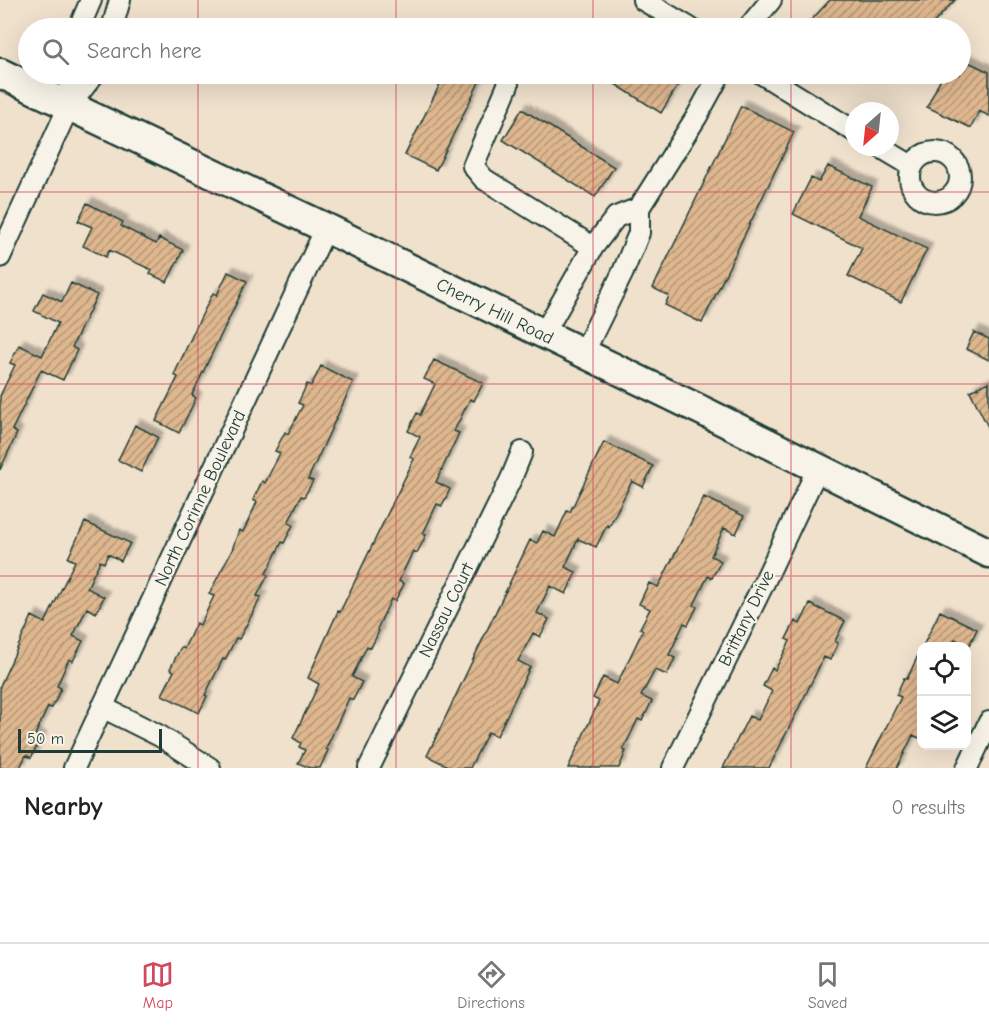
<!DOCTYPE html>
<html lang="en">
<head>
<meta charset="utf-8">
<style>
	:root { --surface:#fff; --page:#f6f6f6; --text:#222; --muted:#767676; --line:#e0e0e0; --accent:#d1495b }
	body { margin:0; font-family:"Comic Neue",sans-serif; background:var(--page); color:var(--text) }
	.controls { position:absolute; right:18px; bottom:18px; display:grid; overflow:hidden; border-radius:12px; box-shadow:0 6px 24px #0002 }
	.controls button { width:54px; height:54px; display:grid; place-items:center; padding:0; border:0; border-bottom:2px solid var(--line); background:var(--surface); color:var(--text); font:30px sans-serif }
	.compass { position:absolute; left:845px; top:102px; width:54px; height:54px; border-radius:50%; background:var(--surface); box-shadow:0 6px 24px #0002; rotate:207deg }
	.scale { position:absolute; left:18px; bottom:15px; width:144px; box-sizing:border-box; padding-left:6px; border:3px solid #1f3d34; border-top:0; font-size:16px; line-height:21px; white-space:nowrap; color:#1f3d34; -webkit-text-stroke:4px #f7f3e8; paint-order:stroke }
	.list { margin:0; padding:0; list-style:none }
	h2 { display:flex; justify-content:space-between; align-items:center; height:78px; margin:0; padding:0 24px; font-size:26px }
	h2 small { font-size:20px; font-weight:400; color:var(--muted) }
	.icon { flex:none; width:33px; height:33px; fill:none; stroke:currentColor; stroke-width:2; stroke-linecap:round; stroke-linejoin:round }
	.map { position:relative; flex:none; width:989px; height:768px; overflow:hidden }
	.search { position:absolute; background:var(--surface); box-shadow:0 6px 24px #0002; left:18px; right:18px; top:18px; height:66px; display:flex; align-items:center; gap:15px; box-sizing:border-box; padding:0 21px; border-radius:33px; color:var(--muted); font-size:22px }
	.sheet { height:174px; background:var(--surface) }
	nav { display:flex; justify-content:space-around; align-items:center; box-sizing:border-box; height:84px; border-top:2px solid var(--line); background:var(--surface); font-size:16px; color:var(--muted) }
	nav a { display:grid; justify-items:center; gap:3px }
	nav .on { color:var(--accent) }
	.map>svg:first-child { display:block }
	.building { fill:url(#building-hatch); stroke:#1f3d34; stroke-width:1.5; filter:url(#shadow) }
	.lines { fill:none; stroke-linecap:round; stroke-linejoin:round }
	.minor-casing { stroke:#1f3d34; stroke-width:24 }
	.secondary-casing { stroke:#1f3d34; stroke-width:33 }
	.minor { stroke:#f7f3e8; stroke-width:20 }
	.secondary { stroke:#f7f3e8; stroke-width:28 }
	.grid { fill:none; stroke:#d1495b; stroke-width:1.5; stroke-opacity:0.55 }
	.labels { text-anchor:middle; stroke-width:4.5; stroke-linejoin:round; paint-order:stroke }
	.street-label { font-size:18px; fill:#1f3d34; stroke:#f7f3e8 }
</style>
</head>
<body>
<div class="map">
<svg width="989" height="768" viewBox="0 0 989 768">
	<defs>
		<pattern id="building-hatch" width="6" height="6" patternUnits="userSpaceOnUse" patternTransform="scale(1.5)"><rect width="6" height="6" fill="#dfb78f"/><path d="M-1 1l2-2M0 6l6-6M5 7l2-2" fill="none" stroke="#b49676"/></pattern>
		<filter id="shadow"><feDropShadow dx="5.5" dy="-5.5" stdDeviation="1.5" flood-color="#0004"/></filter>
	</defs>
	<rect width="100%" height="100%" fill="#f0e1cd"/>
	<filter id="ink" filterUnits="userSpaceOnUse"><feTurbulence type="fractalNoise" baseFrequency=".0167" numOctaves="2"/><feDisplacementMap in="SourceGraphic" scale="12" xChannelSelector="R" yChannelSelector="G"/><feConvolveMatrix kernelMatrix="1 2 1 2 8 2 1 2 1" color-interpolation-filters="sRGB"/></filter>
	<g filter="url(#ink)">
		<path class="building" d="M830,0H955L929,28H804Z
			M960,58L989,72V116L979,111L971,128L927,107L943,74H960Z
			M445,74H483L436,170L405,155Z
			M599,74H666L680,82L661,113Z
			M741,106L794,132L702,323L665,305L669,296L653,288Z
			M522,109L614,167L595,197L503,140Z
			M828,166L872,187L858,216L927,249L901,302L848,276L862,248L793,214L811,178L819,182Z
			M87,203L123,222L121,226L156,244L159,238L183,250L167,282L150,274L152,270L109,250L106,257L83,246L92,227L78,221Z
			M228,272L247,281L192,395L196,398L179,433L156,421L178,377L174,375L197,325L213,293L217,295Z
			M71,283L97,295L72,347L77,350L63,380L41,370L12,430L17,433L0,470V396L15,365L10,363L19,345L42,356L58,323L34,311L43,293L62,302Z
			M974,332L989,339V360L966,349Z
			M434,360L483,383L474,401L470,399L454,431L459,433L436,482L450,489L442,506L437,504L423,534L426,535L417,553L413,551L399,581L404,584L395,601L391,599L377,629L379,631L371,648L367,646L352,677L362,682L353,700L349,698L333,733L326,749L328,750L320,768H310L298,763L305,750L299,747L301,743L293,738L319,684L308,678L338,611L340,612L414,459L410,457L420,437L408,431L417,413L420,415L435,384L424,379Z
			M321,366L353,382L308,479L313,481L304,497L301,496L288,523L293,525L284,543L282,542L266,574L268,575L257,596L261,597L239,639L236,638L225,660L223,659L205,695L207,696L199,713L162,695L174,671L170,669L181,647L184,649L196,623L200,625L214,596L209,594L232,550L239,530L243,532L257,502L253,500L262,481L265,483L280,453L275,451L285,432L288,434L303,405L298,403L307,384L311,386Z
			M989,382V429L970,391Z
			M135,425L158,437L141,472L118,460Z
			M604,442L653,466L643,487L632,481L609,527L607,525L596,547L578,539L565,567L576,572L566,594L550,586L537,613L549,619L540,637L533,633L518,661L530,667L497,736L488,732L470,768H452L427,756L530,540L537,543L543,531L555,537L567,511L570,512Z
			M704,497L744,516L736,534L724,528L711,556L721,561L712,578L708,576L694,605L697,607L688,625L684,623L669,655L675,658L667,675L655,670L641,696L652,701L642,721L638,719L623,750L626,751L619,768H568L599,701L593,698L603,677L617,684L643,630L640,628L650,609L639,604L649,583L658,587Z
			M85,522L130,543L121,561L108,554L104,563L100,561L87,588L104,597L96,613L87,608L73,636L83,641L73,661L69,659L57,686L61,688L52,708L48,707L35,735L41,738L31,758L26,755L20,768H0V686L32,616L45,623L75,561L68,558Z
			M810,604L845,621L835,641L838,643L830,660L824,657L769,768H723L749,716L758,720L772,691L763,686L772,668L775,670L790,641L786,639L795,621L800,624Z
			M940,611L977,629L969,646L955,639L951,646H923Z
			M921,649V739L913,735L897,768H866L901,697L896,695L904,678L907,679Z"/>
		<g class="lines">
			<g class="minor-casing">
				<path id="minor" d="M643,0L690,28
					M79,28L91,0
					M112,28L120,0
					M748,28L771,0
					M762,74L854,131
					M508,85L473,166L484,179L593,247
					M69,106L70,74
					M880,147L912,166
					M910 177a25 25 0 1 1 50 0a25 25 0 1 1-50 0Z
					M0,257L69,106L94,74
					M543,335L593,247L616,217L639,208
					M583,354L623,272L639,233V208L697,116L720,74
					M102,707L160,736L210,768
					M74,768L326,228
					M369,768L511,479L522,452
					M673,768L761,589L818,468
					M967,768L989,722"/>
			</g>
			<g class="secondary-casing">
				<path id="secondary" d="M0,73L326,228L711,415L989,553"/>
			</g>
			<use href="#minor" class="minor"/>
			<use href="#secondary" class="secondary"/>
		</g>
	</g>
	<path class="grid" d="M198,0V28M396,0V28M593,0V28M791,0V28M198,74V768M396,74V768M593,74V768M791,74V768M0,192H989M0,384H989M0,576H989"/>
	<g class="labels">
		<g class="street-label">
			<text transform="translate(495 311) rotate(26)" y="6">Cherry Hill Road</text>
			<text transform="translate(200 498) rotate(-65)" y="6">North Corinne Boulevard</text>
			<text transform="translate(446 610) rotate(-64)" y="6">Nassau Court</text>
			<text transform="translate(746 618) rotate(-64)" y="6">Brittany Drive</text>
		</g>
	</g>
</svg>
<div class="controls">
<button><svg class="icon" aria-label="locate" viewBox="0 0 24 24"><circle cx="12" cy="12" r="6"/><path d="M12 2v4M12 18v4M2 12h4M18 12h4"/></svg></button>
<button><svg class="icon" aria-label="layers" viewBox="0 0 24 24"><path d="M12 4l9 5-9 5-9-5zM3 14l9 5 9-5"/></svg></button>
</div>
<svg class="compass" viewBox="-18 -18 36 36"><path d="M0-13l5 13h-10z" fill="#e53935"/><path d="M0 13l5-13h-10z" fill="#767676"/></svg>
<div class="scale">50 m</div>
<div class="search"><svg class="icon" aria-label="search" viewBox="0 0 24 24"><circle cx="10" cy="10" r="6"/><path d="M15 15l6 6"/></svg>Search here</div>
</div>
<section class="sheet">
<h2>Nearby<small>0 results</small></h2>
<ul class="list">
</ul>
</section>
<nav>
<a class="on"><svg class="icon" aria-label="map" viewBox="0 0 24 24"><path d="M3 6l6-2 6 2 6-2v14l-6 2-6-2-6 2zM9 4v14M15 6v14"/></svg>Map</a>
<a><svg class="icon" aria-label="directions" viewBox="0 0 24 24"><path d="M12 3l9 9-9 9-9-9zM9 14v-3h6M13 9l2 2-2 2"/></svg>Directions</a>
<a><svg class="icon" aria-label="saved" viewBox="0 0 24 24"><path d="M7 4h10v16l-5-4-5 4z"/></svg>Saved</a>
</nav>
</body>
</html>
